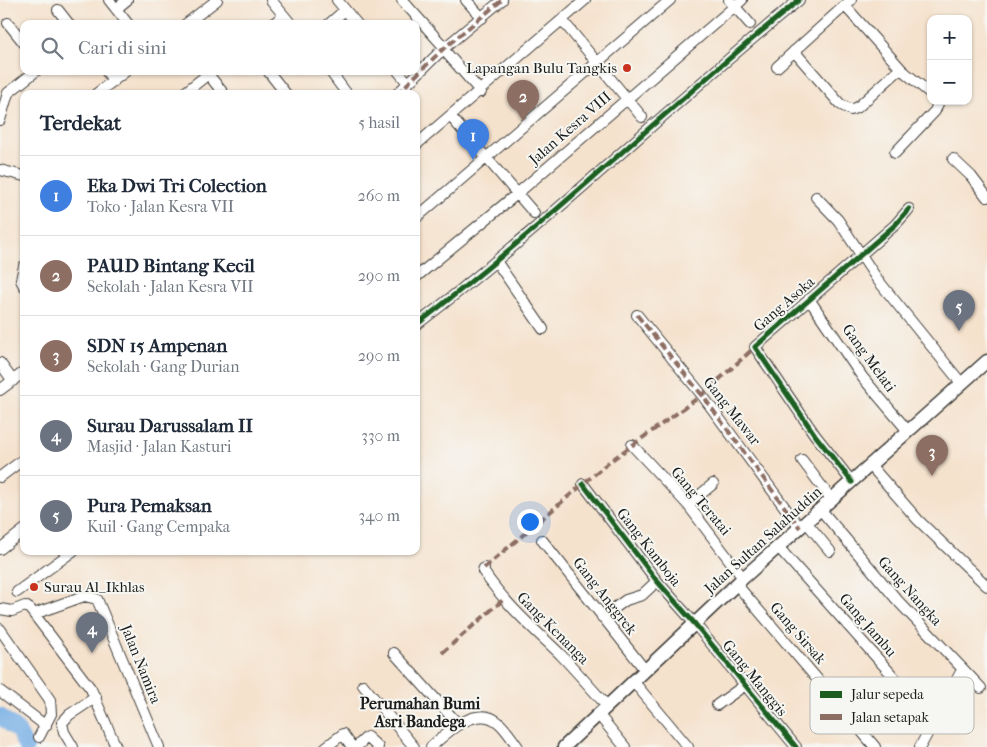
<!DOCTYPE html>
<html lang="id">
<head>
<meta charset="utf-8">
<style>
	:root { --surface:#fff; --page:#f2f2f3; --text:#1f2937; --muted:#747a83; --line:#e0e1e3; --accent:#ea580c }
	body { margin:0; font-family:"IM FELL French Canon",serif; background:var(--page); color:var(--text) }
	.controls { position:absolute; right:15px; top:15px; display:grid; overflow:hidden; border-radius:10px; box-shadow:0 1px 4px #0004 }
	.controls button { width:45px; height:45px; display:grid; place-items:center; padding:0; border:0; border-bottom:1px solid var(--line); background:var(--surface); color:var(--text); font:25px sans-serif }
	.you { position:absolute; left:529px; top:521px; width:18px; height:18px; margin:-12px; border:4px solid #fff; border-radius:50%; background:#1a73e8; box-shadow:0 0 0 8px #1a73e833 }
	.badge { display:grid; place-items:center; width:32px; height:32px; border-radius:50%; background:var(--accent); color:#fff; font-size:16px; font-weight:700 }
	.pin { position:absolute; translate:-50% -41px; filter:drop-shadow(0 1px 2px #0008) }
	.pin::after { content:''; position:absolute; top:26px; width:18px; height:15px; background:inherit; clip-path:polygon(0 0,100% 0,50% 100%) }
	.list { margin:0; padding:0; list-style:none }
	h2 { display:flex; justify-content:space-between; align-items:center; height:65px; margin:0; padding:0 20px; font-size:21px }
	h2 small { font-size:16px; font-weight:400; color:var(--muted) }
	.list li { display:grid; grid-template-columns:32px 1fr auto; gap:15px; align-items:center; box-sizing:border-box; height:80px; padding:0 20px; border-top:1px solid var(--line) }
	.list b { display:block; font-size:19px; white-space:nowrap }
	.list p { margin:0; font-size:16px; white-space:nowrap; color:var(--muted) }
	.list em { font-size:16px; font-style:normal; color:var(--muted) }
	.icon { flex:none; width:28px; height:28px; fill:none; stroke:currentColor; stroke-width:2; stroke-linecap:round; stroke-linejoin:round }
	.map { position:relative; flex:none; width:987px; height:747px; overflow:hidden }
	.search { position:absolute; background:var(--surface); box-shadow:0 1px 4px #0004; left:20px; top:20px; width:400px; height:55px; display:flex; align-items:center; gap:12px; box-sizing:border-box; padding:0 18px; border-radius:10px; color:var(--muted); font-size:19px }
	.panel { position:absolute; background:var(--surface); box-shadow:0 1px 4px #0004; left:20px; top:90px; width:400px; height:465px; border-radius:10px }
	.map>svg:first-child { display:block }
	.lines { fill:none; stroke-linecap:round; stroke-linejoin:round }
	.river { stroke:#75ade4; stroke-width:16 }
	.minor-casing { stroke:#3d3a37; stroke-width:12 }
	.major-casing { stroke:#3d3a37; stroke-width:15 }
	.minor { stroke:#fff; stroke-width:10 }
	.major { stroke:#fff; stroke-width:12 }
	.quiet { stroke:#8d6e63; stroke-width:4; stroke-dasharray:8 4; stroke-linecap:butt }
	.cycleway-casing { stroke:#f6f6f2; stroke-width:8 }
	.cycleway { stroke:#1b5e20; stroke-width:5 }
	.poi-dot { fill:#c8321e; stroke:#f6f6f2; stroke-width:2 }
	.labels { text-anchor:middle; stroke-width:4; stroke-linejoin:round; paint-order:stroke }
	.poi-label { font-size:15px; fill:#1c1c1c; stroke:#f6f6f2; text-anchor:end }
	.street-label { font-size:15px; fill:#1c1c1c; stroke:#f6f6f2 }
	.neighbourhood-label { font-size:16px; font-weight:bold; fill:#1c1c1c; stroke:#f6f6f2 }
	.key { fill:#f6f6f2; stroke:#b5b5b2; stroke-width:1 }
	.key-label { font-size:14px; fill:#1c1c1c }
</style>
</head>
<body>
<div class="map">
<svg width="987" height="747" viewBox="0 0 987 747">
	<rect width="100%" height="100%" fill="#f6f6f2"/>
	<filter id="ink" filterUnits="userSpaceOnUse"><feTurbulence type="fractalNoise" baseFrequency=".02" numOctaves="2"/><feDisplacementMap in="SourceGraphic" scale="10" xChannelSelector="R" yChannelSelector="G"/><feConvolveMatrix kernelMatrix="1 2 1 2 8 2 1 2 1" color-interpolation-filters="sRGB"/></filter>
	<filter id="wash" filterUnits="userSpaceOnUse"><feTurbulence type="fractalNoise" baseFrequency=".0096" numOctaves="4" result="noise"/><feDisplacementMap in="SourceGraphic" scale="20" xChannelSelector="R" yChannelSelector="G"/><feGaussianBlur stdDeviation="1.12" result="paint"/><feColorMatrix in="noise" values="0 0 0 0 0 0 0 0 0 0 0 0 0 0 0 0 0 1.4 0 .05"/><feComposite in="paint" operator="in"/></filter>
	<g filter="url(#wash)">
		<rect width="100%" height="100%" fill="#f5e2cd"/>
		<g class="lines">
			<path class="river" d="M0,716L18,731L26,747"/>
		</g>
	</g>
	<g filter="url(#ink)">
		<g class="lines">
			<g class="minor-casing">
				<path id="minor" d="M109,0L128,24
					M271,0L291,24
					M337,0L357,24
					M402,0L445,48
					M466,0L482,18
					M729,0L750,24
					M846,7L902,70L931,94
					M116,9L127,0
					M58,10L69,24
					M562,20L642,117
					M8,23L24,43
					M186,24L217,0
					M273,24L283,16
					M329,24L345,10
					M443,49L481,92
					M794,51L840,104L851,110L858,107L900,69
					M777,67L851,0
					M106,71L114,81
					M268,71L286,94
					M330,71L347,94
					M398,71L408,83
					M208,74L224,94
					M96,94L126,71
					M183,94L212,71
					M397,94L443,49L502,0
					M451,117L534,213
					M0,120L8,93L36,71
					M416,145L585,0
					M895,153L935,111L939,101
					M953,159L971,176L987,197
					M0,170L24,176
					M816,197L838,220L877,279L962,384
					M416,218L670,0
					M496,261L543,329
					M24,266L21,280L24,286
					M416,277L518,193L742,0
					M809,299L863,378L908,431
					M637,315L702,395L800,528
					M416,325C549,223 669,106 799,0
					M0,363L13,381
					M0,390L24,372
					M632,445L688,505L743,578
					M802,460L832,500
					M871,466L918,520L987,586
					M0,477L24,459
					M852,482L815,435L755,347L895,225L909,209
					M583,484L657,581L695,624L796,747
					M688,505L713,484
					M821,510L898,601L981,688
					M807,523L830,551
					M542,540L645,670
					M779,548L934,722
					M0,549L24,530
					M484,568L483,571C505,604 533,628 561,655C577,672 592,689 607,706
					M737,585L875,747
					M17,592L73,551
					M0,609L12,611L25,606L30,609L91,689L116,747
					M34,614L84,596L97,599L159,747
					M602,617L626,600L642,595L657,581
					M0,629L50,700L51,714L39,737
					M394,653L458,724
					M633,681L688,747
					M363,685L414,747
					M0,691L46,726
					M717,705L745,685
					M598,714L625,747
					M73,747L64,732L62,723L69,715L96,697
					M326,747L343,734L352,747
					M356,747L367,737L378,747
					M431,747C446,733 477,703 499,723C506,729 512,739 518,747
					M920,747L962,670"/>
			</g>
			<g class="major-casing">
				<path id="major" d="M564,747L743,578L987,361"/>
			</g>
			<use href="#minor" class="minor"/>
			<use href="#major" class="major"/>
			<path class="quiet" d="M397,94L443,49L502,0
				M637,315L702,395L800,528
				M484,568L609,462L702,395L755,347
				M442,653L504,599"/>
			<g class="cycleway-casing">
				<path id="cycleway" d="M416,325C549,223 669,106 799,0
					M852,482L815,435L755,347L895,225L909,209
					M583,484L657,581L695,624L796,747"/>
			</g>
			<use href="#cycleway" class="cycleway"/>
		</g>
	</g>
	<g class="poi-dot">
		<circle cx="627" cy="68" r="5"/>
		<circle cx="34" cy="587" r="5"/>
	</g>
	<g class="labels">
		<g class="poi-label">
			<text x="617" y="73">Lapangan Bulu Tangkis</text>
			<text x="44" y="592" text-anchor="start">Surau Al_Ikhlas</text>
		</g>
		<g class="street-label">
			<text transform="translate(570 128) rotate(-41)" y="5">Jalan Kesra VIII</text>
			<text transform="translate(784 304) rotate(-41)" y="5">Gang Asoka</text>
			<text transform="translate(869 358) rotate(54)" y="5">Gang Melati</text>
			<text transform="translate(732 411) rotate(52)" y="5">Gang Mawar</text>
			<text transform="translate(701 501) rotate(50)" y="5">Gang Teratai</text>
			<text transform="translate(763 540) rotate(-42)" y="5">Jalan Sultan Salahuddin</text>
			<text transform="translate(649 547) rotate(52)" y="5">Gang Kamboja</text>
			<text transform="translate(910 591) rotate(48)" y="5">Gang Nangka</text>
			<text transform="translate(605 596) rotate(52)" y="5">Gang Anggrek</text>
			<text transform="translate(868 625) rotate(49)" y="5">Gang Jambu</text>
			<text transform="translate(553 628) rotate(45)" y="5">Gang Kenanga</text>
			<text transform="translate(798 633) rotate(49)" y="5">Gang Sirsak</text>
			<text transform="translate(141 664) rotate(68)" y="5">Jalan Namira</text>
			<text transform="translate(755 678) rotate(51)" y="5">Gang Manggis</text>
		</g>
		<g class="neighbourhood-label">
			<text x="420" y="709">Perumahan Bumi<tspan x="420" dy="18">Asri Bandega</tspan></text>
		</g>
	</g>
	<rect x="810" y="677" width="164" height="57" rx="8" class="key"/>
	<rect x="820" y="691" width="22" height="7" fill="#1b5e20"/>
	<rect x="820" y="714" width="22" height="6" fill="#8d6e63"/>
	<g class="key-label">
		<text x="851" y="699">Jalur sepeda</text>
		<text x="851" y="722">Jalan setapak</text>
	</g>
</svg>
<div class="controls">
<button>+</button>
<button>−</button>
</div>
<div class="you"></div>
<div class="pin badge" style="left:473px;top:160px;background:#3f7fe0">1</div>
<div class="pin badge" style="left:523px;top:121px;background:#8d6e63">2</div>
<div class="pin badge" style="left:932px;top:476px;background:#8d6e63">3</div>
<div class="pin badge" style="left:92px;top:653px;background:#6b7280">4</div>
<div class="pin badge" style="left:959px;top:331px;background:#6b7280">5</div>
<div class="search"><svg class="icon" aria-label="search" viewBox="0 0 24 24"><circle cx="10" cy="10" r="6"/><path d="M15 15l6 6"/></svg>Cari di sini</div>
<section class="panel">
<h2>Terdekat<small>5 hasil</small></h2>
<ul class="list">
<li><span class="badge" style="background:#3f7fe0">1</span><div><b>Eka Dwi Tri Colection</b><p>Toko · Jalan Kesra VII</p></div><em>260 m</em></li>
<li><span class="badge" style="background:#8d6e63">2</span><div><b>PAUD Bintang Kecil</b><p>Sekolah · Jalan Kesra VII</p></div><em>290 m</em></li>
<li><span class="badge" style="background:#8d6e63">3</span><div><b>SDN 15 Ampenan</b><p>Sekolah · Gang Durian</p></div><em>290 m</em></li>
<li><span class="badge" style="background:#6b7280">4</span><div><b>Surau Darussalam II</b><p>Masjid · Jalan Kasturi</p></div><em>330 m</em></li>
<li><span class="badge" style="background:#6b7280">5</span><div><b>Pura Pemaksan</b><p>Kuil · Gang Cempaka</p></div><em>340 m</em></li>
</ul>
</section>
</div>
</body>
</html>
